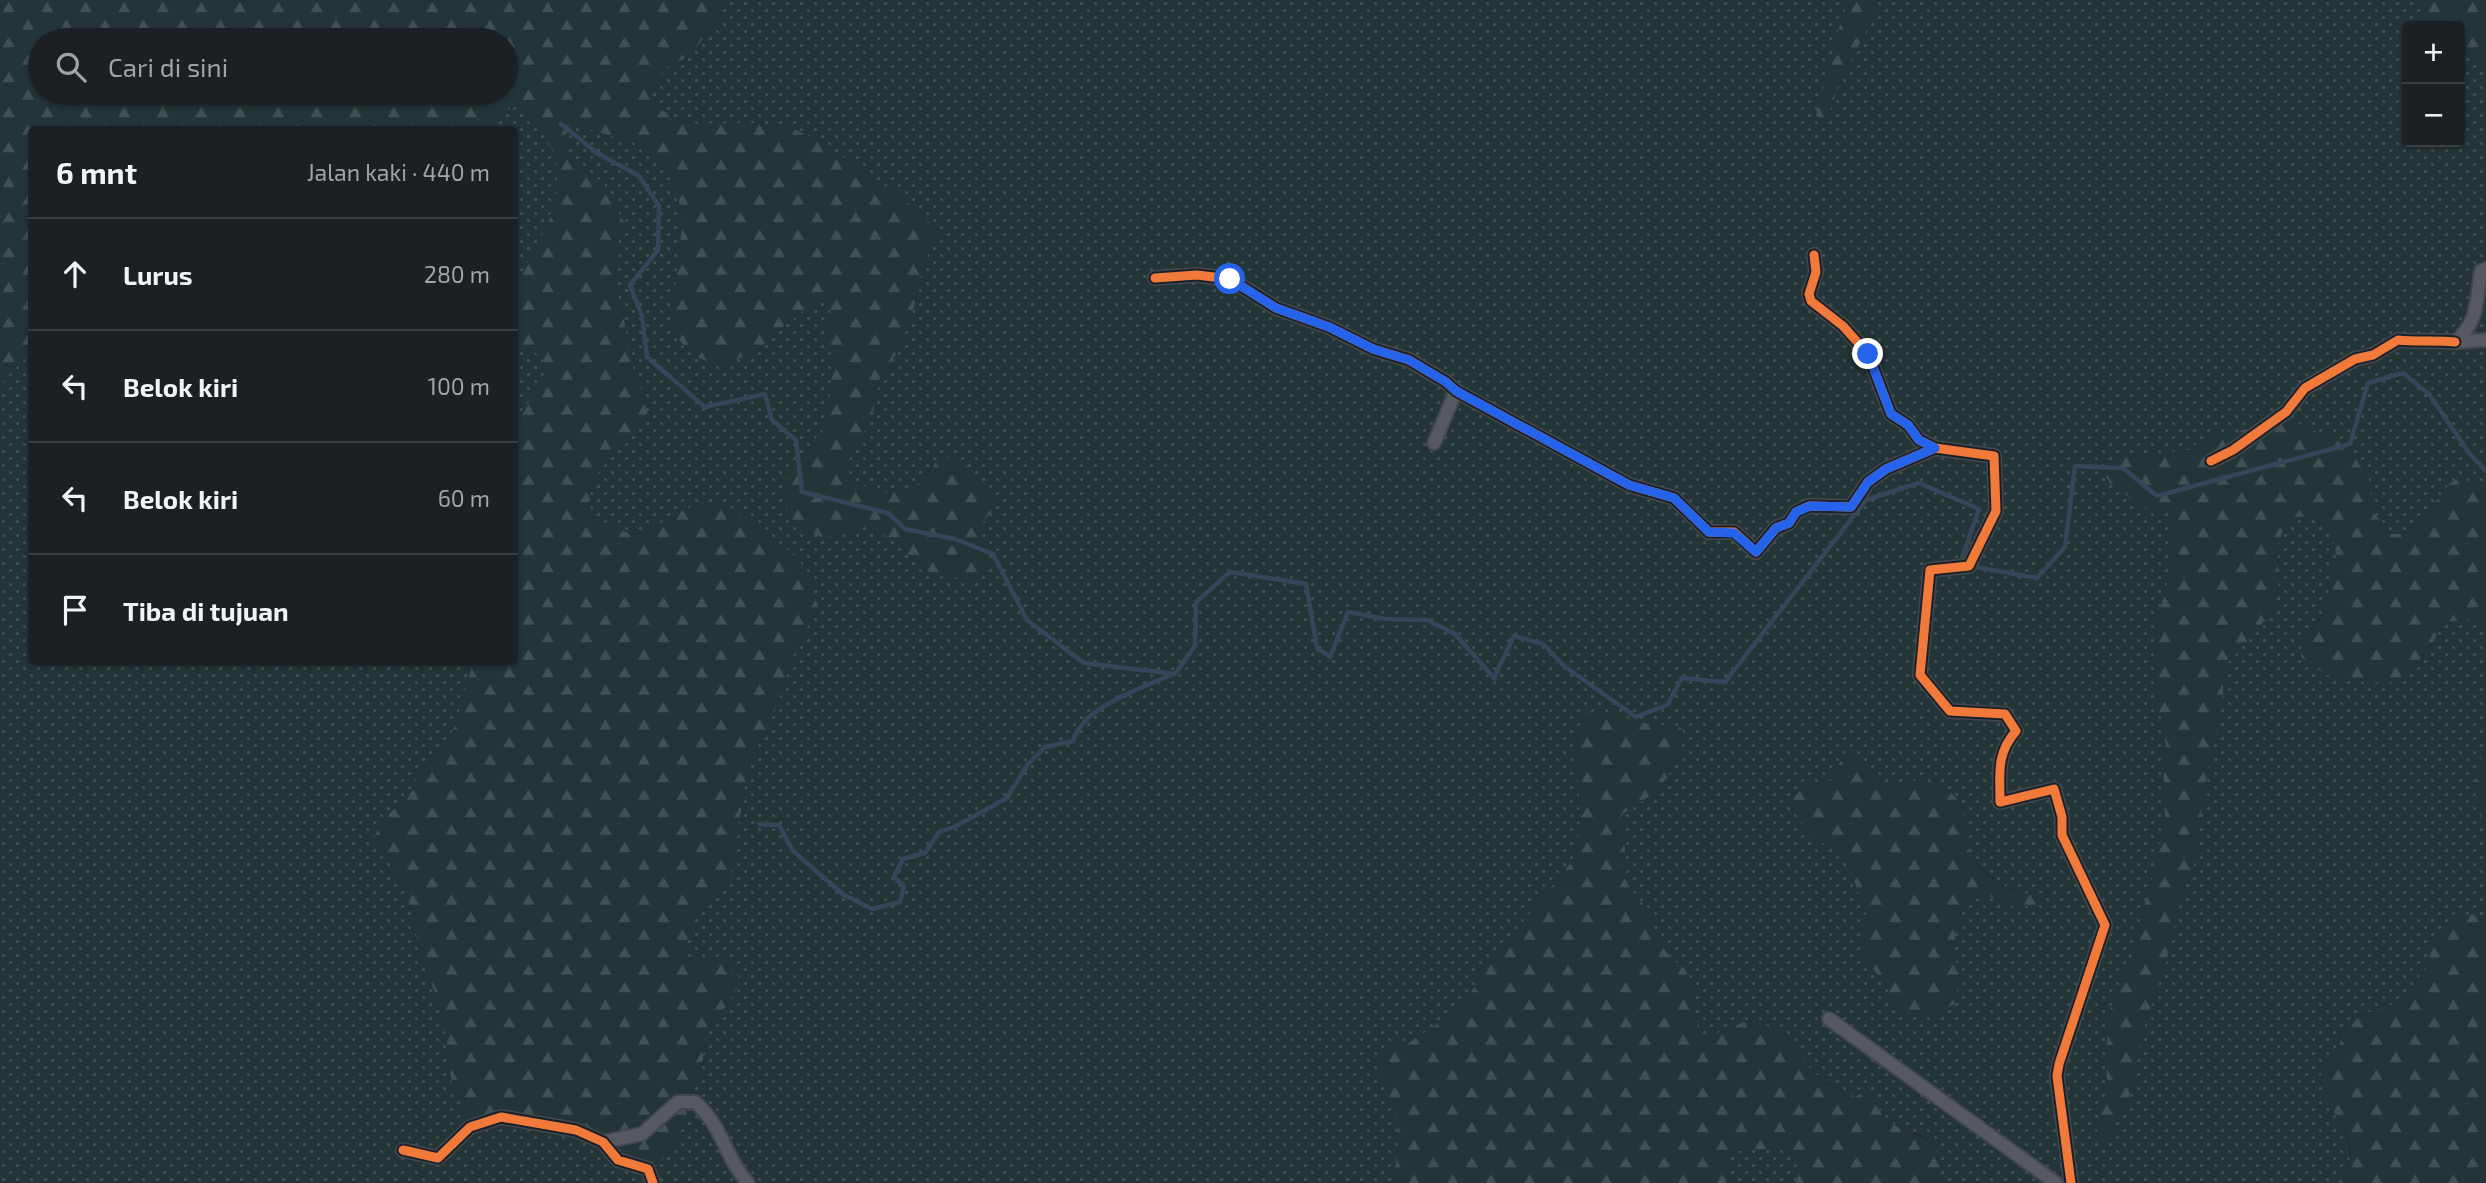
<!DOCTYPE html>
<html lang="id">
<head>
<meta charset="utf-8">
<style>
	:root { --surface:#1c2025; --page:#292d32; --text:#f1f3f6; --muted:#a0a3a7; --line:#3a3e42 }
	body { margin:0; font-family:"Exo 2",sans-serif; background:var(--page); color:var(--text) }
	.controls { position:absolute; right:21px; top:21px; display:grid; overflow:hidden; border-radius:7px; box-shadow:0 2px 5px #0004 }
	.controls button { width:63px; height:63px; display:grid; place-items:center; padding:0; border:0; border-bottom:2px solid var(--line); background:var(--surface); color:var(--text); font:35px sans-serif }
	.stop { position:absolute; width:21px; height:21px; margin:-16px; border:5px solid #2563eb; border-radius:50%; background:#fff }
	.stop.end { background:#2563eb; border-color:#fff; box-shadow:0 2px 7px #0008 }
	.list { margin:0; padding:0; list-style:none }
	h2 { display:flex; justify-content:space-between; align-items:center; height:91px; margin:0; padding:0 28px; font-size:30px }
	h2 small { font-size:23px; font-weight:400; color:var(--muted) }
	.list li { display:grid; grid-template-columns:46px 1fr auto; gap:21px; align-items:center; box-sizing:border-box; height:112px; padding:0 28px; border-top:2px solid var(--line) }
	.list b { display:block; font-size:26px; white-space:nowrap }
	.list em { font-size:23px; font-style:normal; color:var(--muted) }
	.icon { flex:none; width:38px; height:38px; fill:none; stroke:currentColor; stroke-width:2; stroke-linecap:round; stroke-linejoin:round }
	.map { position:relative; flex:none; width:2486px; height:1183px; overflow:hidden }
	.search { position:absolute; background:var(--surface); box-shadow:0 2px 5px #0004; left:28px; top:28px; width:490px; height:77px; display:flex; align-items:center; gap:18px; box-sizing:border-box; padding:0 24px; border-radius:38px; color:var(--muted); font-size:26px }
	.panel { position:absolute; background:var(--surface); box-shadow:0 2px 5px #0004; left:28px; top:126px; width:490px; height:539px; border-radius:7px }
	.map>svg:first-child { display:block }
	.grass { fill:url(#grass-dots); fill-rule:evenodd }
	.forest { fill:url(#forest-firs); fill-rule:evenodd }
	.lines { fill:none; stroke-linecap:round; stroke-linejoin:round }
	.stream { stroke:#36455a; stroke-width:4.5 }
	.minor-casing { stroke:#44474c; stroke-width:16 }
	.minor { stroke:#56595f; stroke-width:12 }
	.cycleway-casing { stroke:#1a212b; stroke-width:13 }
	.cycleway { stroke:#f17a3a; stroke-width:9 }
	.route { stroke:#2563eb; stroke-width:9 }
</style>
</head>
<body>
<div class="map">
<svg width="2486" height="1183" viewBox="0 0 2486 1183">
	<defs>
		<pattern id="grass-dots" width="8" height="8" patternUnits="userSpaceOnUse" patternTransform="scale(1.75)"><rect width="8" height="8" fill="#243537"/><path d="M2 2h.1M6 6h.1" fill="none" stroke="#415052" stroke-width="1.8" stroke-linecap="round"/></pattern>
		<pattern id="forest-firs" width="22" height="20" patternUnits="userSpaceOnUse" patternTransform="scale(1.75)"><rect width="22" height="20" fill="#243537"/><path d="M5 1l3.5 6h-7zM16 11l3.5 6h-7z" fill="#415052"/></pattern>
	</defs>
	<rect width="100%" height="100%" fill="#262b31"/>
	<path class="grass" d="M724,0H1850L1841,20L1828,75L1819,101L1826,122L1838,86L1866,31L1877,0H2417L2427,26H2407V142H2460V45L2471,53L2486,73V488L2460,478L2425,517L2405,534H2392L2375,514L2371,502L2368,476L2344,444L2270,411L2249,428L2238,432L2212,436L2188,449L2151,456L2122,457L2110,461L2142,507L2168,512L2173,542L2171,569L2157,620L2154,647L2156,690L2166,745L2163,758L2165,816L2154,873L2134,941L2111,1007L2107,1050V1090L2097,1129L2111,1135L2114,1122L2128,1100L2136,1075L2138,1051L2146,1021L2167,959L2181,894L2193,871L2207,774L2222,706L2225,666L2267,618L2278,592L2279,564L2277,552L2283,528L2292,518C2315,513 2335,530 2337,555C2337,561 2327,602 2324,609C2321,617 2313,625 2308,632L2323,674L2352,681L2432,645L2436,634L2445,622L2478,619L2486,623V755L2479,761C2474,782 2473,805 2486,823V921L2483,919L2433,942L2427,967L2408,991L2389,1008L2364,1013L2346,1027L2339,1038L2337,1051L2327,1060L2321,1071V1083L2346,1137L2349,1150L2350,1163L2338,1183H1940C1942,1168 1938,1146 1924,1137C1915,1131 1902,1129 1893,1124C1884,1118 1880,1110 1875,1102C1824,1090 1815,1074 1783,1037L1725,1031L1700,1038L1691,992L1683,967L1672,959L1664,949L1642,902L1632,892L1619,868L1626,857L1621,816C1631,806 1643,802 1653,793C1670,779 1683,751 1683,729L1671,724L1657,726L1599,711L1577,737C1577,778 1588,822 1572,861L1524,921L1486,961L1475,986L1461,1008L1407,1044L1394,1046L1385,1089L1395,1111L1399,1138L1396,1163L1391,1183H0V387L9,374L31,353L32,662H473L456,724L450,736L422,769L410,793L384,819L372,842L390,862L407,894L419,946L444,1020L449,1059L471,1124L502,1113L675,1147L703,1059L705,1033L711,1022L729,1003L699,960L687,956L686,943L700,907L731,875L748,765L759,740L774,713L796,647L818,607L680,512C637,539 643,538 595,521C591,513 588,505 590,495C595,467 629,426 645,400L628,355L625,324L616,288V249L624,224L603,183L572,161L563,137L572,128H585L635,143L665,171L673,182L681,209L682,224L672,322L676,335L683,346L738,359L761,347L810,304L824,302L831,312L824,325L833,357L830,398L823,427L801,463L784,483L834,536L866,525L878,529L932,574L988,564L977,535L978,528L992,511V490L933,463L921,483L897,494L877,493L848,478L845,466L872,418L880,378L896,354L914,308L921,274L938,230L903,198L864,173L849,161L819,141L790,127L688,124L651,105V89L666,68L688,57L722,17ZM1839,764L1876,785L1890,787L1915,781L1961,802L1970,857L1998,883L2021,893L2015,907C2007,903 1996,896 1988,896C1961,894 1953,932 1953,952C1953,960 1959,970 1960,979L1921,1014L1891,1002L1888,988L1863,956L1859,944L1868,918L1844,853C1803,841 1812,819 1812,784H1825L1835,778Z
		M521,102C591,175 545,220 515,295L514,130H477Z
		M515,343L536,353L547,365L539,391L522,410L515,451Z
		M1781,1148L1799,1167L1796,1183H1726L1730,1151Z"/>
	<path class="forest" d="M0,0H724L722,16L688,57L666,68L651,89L652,105L688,124L758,123L790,127L819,141L849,161L864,173L903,198L938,230L921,274L914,308L896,354L880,378L872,418L845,466L848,478C872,490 884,500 910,488C915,485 920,484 924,479C941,460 928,460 958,457L992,490V511L978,528L977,535L988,563L981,575L969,580L932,574L878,529L866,525L834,536L821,537L793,521L787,509L784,483L801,463L823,427L830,398L833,357L824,324L831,312L824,302C797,306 783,331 762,346C727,372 685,369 672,322L682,224L681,209L673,182L665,171L635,143L585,128H572L563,137L571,161L603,183L625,224L616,249V288L625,324L628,355L645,400L647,413C642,421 637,429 631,436C609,460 577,485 595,521L634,535L646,533L680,512L703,502L731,508L798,557L810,582L818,607L796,647L774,713L759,740L748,765L731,875L700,907L686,943L687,956L699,960L722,956L741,980L729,1003L711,1022L705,1033L703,1059L693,1088L684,1123L675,1147L661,1161H644L557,1121L471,1124L452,1085L444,1020L419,946L407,894L390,862L371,842L384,819L410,793L422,769L450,736L456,724L473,662H514L515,451L522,410L539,390L547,365L536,353L515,343C515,328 511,308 515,294C521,270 537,248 547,225C569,179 555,137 521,102L477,129L32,130L31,353L9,374L0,387ZM40,40H506V93H40Z
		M1850,0H1877L1866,31L1838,86L1826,123L1816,115L1841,20Z
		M2417,0H2486V73L2471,53L2460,45V26H2427Z
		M2270,411L2344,444L2368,476L2371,502L2375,514L2392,534H2405L2425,517L2449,484L2460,478L2486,488V623L2478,619L2445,622L2424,656L2396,682C2361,683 2328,683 2301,657C2303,630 2316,631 2324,610C2327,602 2328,592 2330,584C2335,561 2342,549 2325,528C2315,517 2306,515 2292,518L2283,528L2277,552L2279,579L2274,605L2267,618L2225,666L2222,706L2207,774L2193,871L2181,894L2167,959L2146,1021L2138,1051L2136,1075L2128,1100L2114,1122L2111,1135L2100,1143L2097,1130L2107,1090L2106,1050L2111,1007L2134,941L2154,873L2165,816L2163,758L2166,745L2156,690L2154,647L2157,620L2171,569L2173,542L2168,513L2142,507L2111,484L2103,473L2109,461L2122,457L2151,456L2188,449L2212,436L2238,432L2249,428Z
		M1599,711L1657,726L1671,724L1683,729C1683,751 1671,778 1653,793C1643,802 1631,806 1621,816L1626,858L1619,868L1632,892L1642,902L1664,949L1672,959L1683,967L1690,979L1700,1038L1725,1031L1749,1019L1761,1021L1783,1037L1818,1077L1828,1085L1854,1097L1866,1092C1875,1102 1880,1114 1890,1122C1919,1142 1945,1133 1940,1183H1796L1799,1167L1781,1148L1731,1151L1726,1183H1391L1396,1163L1399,1138L1395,1111L1385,1089L1378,1061L1395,1046L1407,1044L1461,1008L1475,986L1486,961L1524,921L1572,861C1592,813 1564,759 1586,712Z
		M1846,752L1870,773L1876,785C1893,787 1917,777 1929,780C1934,782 1939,786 1943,788C1972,803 1962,828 1970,854C1974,869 2005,890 2020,893C2028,894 2038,893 2047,893L2041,905L2015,907L1989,896L1976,899L1965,906L1959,916L1952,955L1959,967L1960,979L1954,1004C1927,1023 1921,1006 1897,1015L1891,1002L1888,988L1863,956L1859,944L1868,918L1844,853C1822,846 1795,823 1791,800C1797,794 1803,787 1811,785C1823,781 1823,786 1835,778L1839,764Z
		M2486,755V823C2473,805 2474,782 2479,761Z
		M2471,913L2486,921V1183H2338C2342,1177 2347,1171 2349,1165C2359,1135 2319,1102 2321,1074C2322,1064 2329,1060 2335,1053C2342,1045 2339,1034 2349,1025C2369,1007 2386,1015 2407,992C2414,985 2423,975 2427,966C2432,955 2430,941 2439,931C2446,923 2462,918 2471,913Z"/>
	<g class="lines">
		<path class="stream" d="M561,124L597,153L639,176L659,206L658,250L630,285L642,316L647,357L705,407L765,394L772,420L796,440L802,492L888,513L905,529L955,539L993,554L1027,620L1084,663L1175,674L1195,646L1196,602L1230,572L1306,584L1317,648L1330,657L1348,612L1385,619L1427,620L1455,634L1494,678L1514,636L1543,644L1564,666L1636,717L1667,705L1682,678L1725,682L1866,500L1919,483L1979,509L1960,564H1962
			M1971,566L2037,578L2065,547L2075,466L2123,468L2157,496L2350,444L2368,383L2403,373L2429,394L2469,453L2486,471
			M759,824L779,825L793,851L844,895L872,909L900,902L904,886L894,877L903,859L925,853L939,832L956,826L1007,798L1028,764L1045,747L1073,741C1083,706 1143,688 1173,674"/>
		<g class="minor-casing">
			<path id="minor" d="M2486,269L2481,271C2476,300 2479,322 2455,342L2486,340
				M1155,278L1197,275L1230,279L1276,308L1329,327L1373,349L1409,360L1446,382L1456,391L1629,485L1674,498L1709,532H1734L1756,552L1776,528L1789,523L1796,512L1809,506L1851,507L1868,482L1886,469L1935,448L1919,440L1908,425L1891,414L1868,354L1843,326L1811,301L1809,294L1816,272L1814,255
				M1434,443L1456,391
				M1935,448L1994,456L1996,511L1969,566L1930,570L1920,675L1950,711L2005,714L2016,731C1996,754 2000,773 2000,802L2054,789L2062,817V835L2105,925L2059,1064L2057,1076L2071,1183
				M2211,461L2233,450L2286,412L2305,388L2355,359L2373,355L2398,340C2416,342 2436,340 2455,342
				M1829,1019L2056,1183
				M603,1142L642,1134L678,1102H695C724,1128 724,1156 748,1183
				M403,1150L438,1158L470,1127L501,1117L576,1130L603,1142L618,1160L648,1169L653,1183"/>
		</g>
		<use href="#minor" class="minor"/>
		<g class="cycleway-casing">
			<path id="cycleway" d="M1155,278L1197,275L1230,279L1276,308L1329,327L1373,349L1409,360L1446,382L1456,391L1629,485L1674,498L1709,532H1734L1756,552L1776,528L1789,523L1796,512L1809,506L1851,507L1868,482L1886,469L1935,448L1919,440L1908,425L1891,414L1868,354L1843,326L1811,301L1809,294L1816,272L1814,255
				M1935,448L1994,456L1996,511L1969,566L1930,570L1920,675L1950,711L2005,714L2016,731C1996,754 2000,773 2000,802L2054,789L2062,817V835L2105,925L2059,1064L2057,1076L2071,1183
				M2211,461L2233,450L2286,412L2305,388L2355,359L2373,355L2398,340C2416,342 2436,340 2455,342
				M403,1150L438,1158L470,1127L501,1117L576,1130L603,1142L618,1160L648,1169L653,1183"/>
		</g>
		<use href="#cycleway" class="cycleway"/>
	</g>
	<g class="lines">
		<path class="route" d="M1230,279L1276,308L1329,327L1373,349L1409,360L1446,382L1456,391L1629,485L1674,498L1709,532L1734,533L1756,552L1776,528L1789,523L1796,512L1810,506L1851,507L1868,482L1886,469L1935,448L1919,440L1908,425L1891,414L1868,354"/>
	</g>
</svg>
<div class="controls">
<button>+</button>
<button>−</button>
</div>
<div class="stop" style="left:1230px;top:279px"></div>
<div class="stop end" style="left:1868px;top:354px"></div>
<div class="search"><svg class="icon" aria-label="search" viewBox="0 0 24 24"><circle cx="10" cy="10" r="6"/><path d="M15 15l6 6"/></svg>Cari di sini</div>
<section class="panel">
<h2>6 mnt<small>Jalan kaki · 440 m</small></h2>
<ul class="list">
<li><svg class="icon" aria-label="ahead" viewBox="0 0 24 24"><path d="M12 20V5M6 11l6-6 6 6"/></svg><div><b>Lurus</b></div><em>280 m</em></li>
<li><svg class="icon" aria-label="left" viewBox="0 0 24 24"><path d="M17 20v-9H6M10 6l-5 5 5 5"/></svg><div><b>Belok kiri</b></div><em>100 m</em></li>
<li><svg class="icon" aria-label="left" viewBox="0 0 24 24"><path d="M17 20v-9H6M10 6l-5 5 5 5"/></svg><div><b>Belok kiri</b></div><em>60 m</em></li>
<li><svg class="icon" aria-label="arrive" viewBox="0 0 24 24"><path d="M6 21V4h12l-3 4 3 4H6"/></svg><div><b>Tiba di tujuan</b></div></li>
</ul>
</section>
</div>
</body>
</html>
